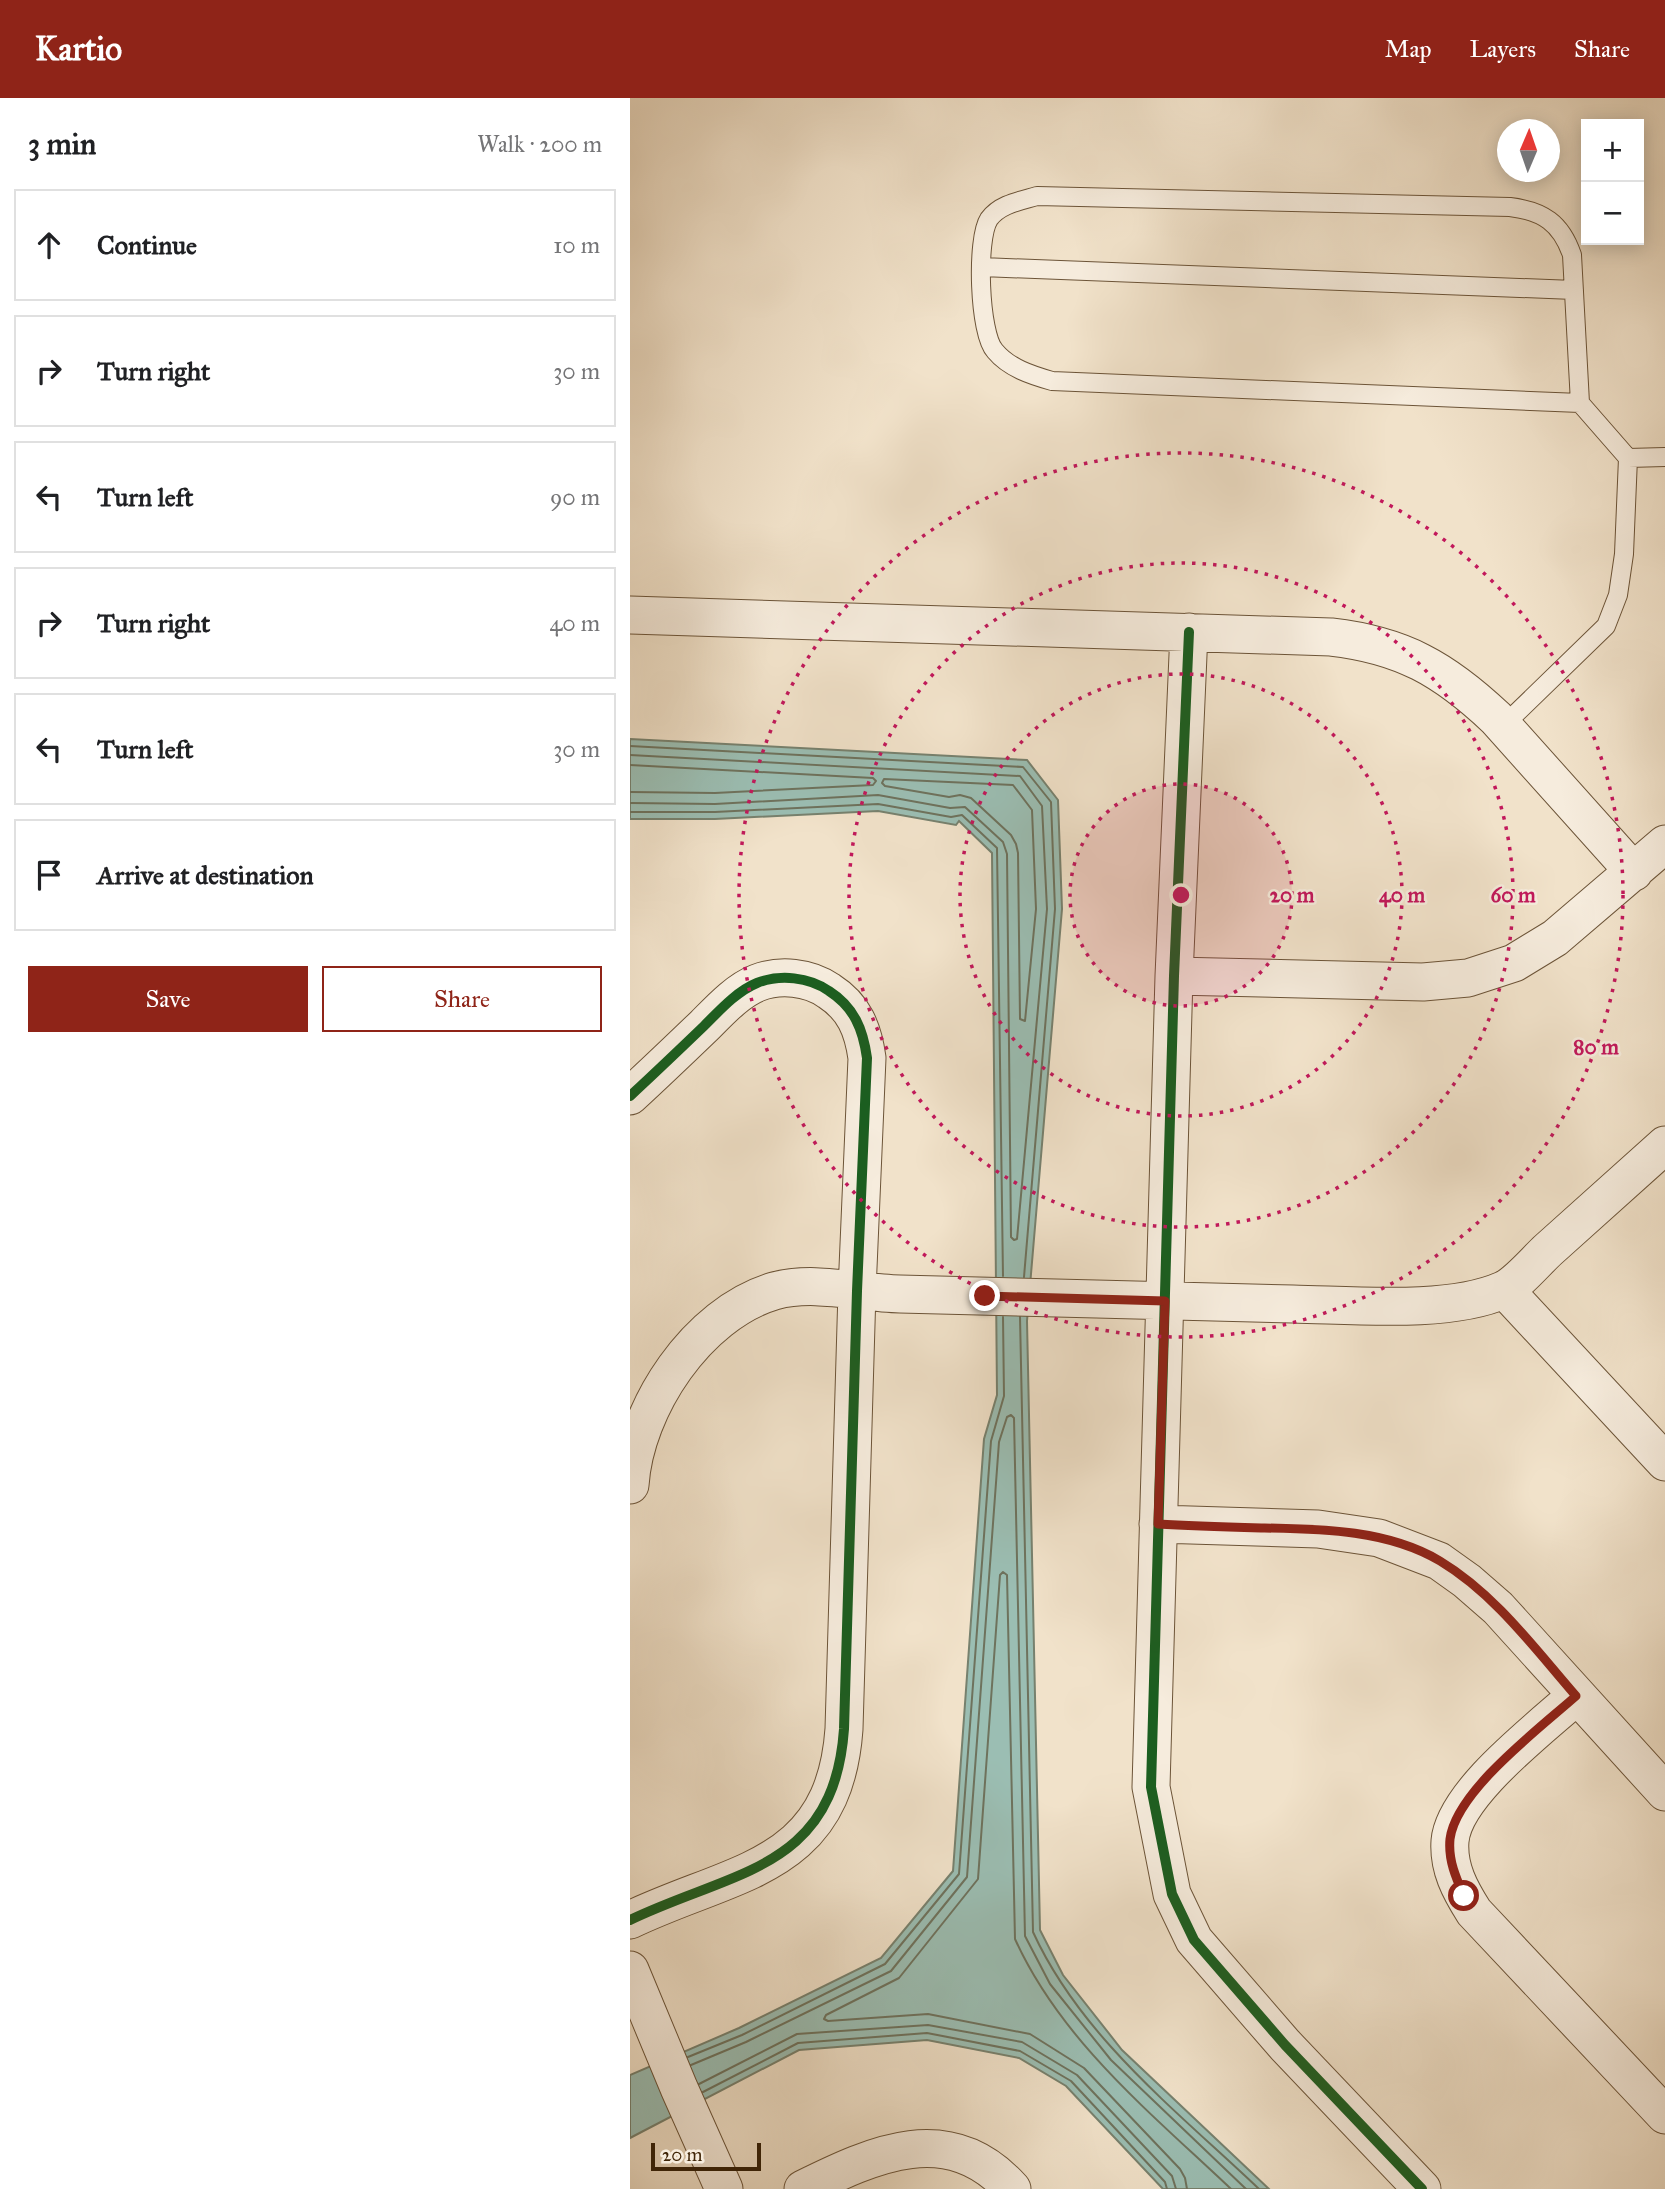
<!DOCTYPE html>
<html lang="en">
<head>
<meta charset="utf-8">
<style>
	:root { --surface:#fff; --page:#f2f2f2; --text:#202124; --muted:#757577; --line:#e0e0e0; --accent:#8f2418 }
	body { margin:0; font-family:"IM FELL Great Primer",serif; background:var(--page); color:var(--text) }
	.controls { position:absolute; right:21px; top:21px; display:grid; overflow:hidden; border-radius:0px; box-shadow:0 4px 18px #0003 }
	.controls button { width:63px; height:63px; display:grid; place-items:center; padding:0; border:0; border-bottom:2px solid var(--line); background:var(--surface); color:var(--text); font:35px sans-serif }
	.compass { position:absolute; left:867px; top:21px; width:63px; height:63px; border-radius:50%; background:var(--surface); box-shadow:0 4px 18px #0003; rotate:2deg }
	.scale { position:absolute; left:21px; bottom:18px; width:110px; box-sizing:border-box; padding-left:7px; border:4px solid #402507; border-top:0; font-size:19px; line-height:24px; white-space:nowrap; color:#402507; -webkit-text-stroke:5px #f6ecdd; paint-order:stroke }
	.stop { position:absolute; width:21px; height:21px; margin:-16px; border:5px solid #8f2418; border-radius:50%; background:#fff }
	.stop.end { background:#8f2418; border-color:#fff; box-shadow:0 2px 7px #0008 }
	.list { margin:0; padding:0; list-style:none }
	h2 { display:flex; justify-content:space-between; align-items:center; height:91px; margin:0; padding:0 28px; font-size:30px }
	h2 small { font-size:23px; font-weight:400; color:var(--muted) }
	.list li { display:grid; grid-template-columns:46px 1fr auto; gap:21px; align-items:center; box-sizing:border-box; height:112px; margin:0 14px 14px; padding:0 14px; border:2px solid var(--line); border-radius:0px }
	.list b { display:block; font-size:26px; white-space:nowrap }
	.list em { font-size:23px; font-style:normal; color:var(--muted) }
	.actions { display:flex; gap:14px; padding:21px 28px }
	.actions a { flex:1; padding:16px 0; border:2px solid var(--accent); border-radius:0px; text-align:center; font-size:24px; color:var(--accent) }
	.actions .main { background:var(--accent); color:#fff }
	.icon { flex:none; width:38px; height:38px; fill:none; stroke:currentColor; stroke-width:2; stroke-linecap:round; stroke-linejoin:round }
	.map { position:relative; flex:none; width:1035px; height:2091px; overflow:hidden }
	header { display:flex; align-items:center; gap:42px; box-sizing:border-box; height:98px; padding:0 35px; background:var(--accent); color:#fff }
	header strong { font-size:33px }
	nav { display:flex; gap:38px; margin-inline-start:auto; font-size:24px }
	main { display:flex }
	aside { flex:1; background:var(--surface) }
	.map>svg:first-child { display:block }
	.water { fill:#9bbeb3; stroke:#77816e; stroke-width:2 }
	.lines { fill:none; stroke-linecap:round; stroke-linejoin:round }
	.shore { stroke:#6e725d; stroke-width:2 }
	.service-casing { stroke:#6c5438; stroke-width:20 }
	.minor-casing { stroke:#6c5438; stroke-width:39 }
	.service { stroke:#f6ecdd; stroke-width:18 }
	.minor { stroke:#f6ecdd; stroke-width:37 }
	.cycleway-casing { stroke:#f6ecdd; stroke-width:15 }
	.cycleway { stroke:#1b5e20; stroke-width:10 }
	.route { stroke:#8f2418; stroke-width:9 }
	.ring { fill:none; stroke:#c2185b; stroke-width:3.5; stroke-dasharray:3.5 7 }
	.centre { fill:#c2185b; stroke:#f6ecdd; stroke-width:3.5 }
	.ring-label { font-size:21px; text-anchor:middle; font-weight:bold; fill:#c2185b; stroke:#f6ecdd; stroke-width:5; stroke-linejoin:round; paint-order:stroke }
</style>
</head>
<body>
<header>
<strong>Kartio</strong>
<nav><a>Map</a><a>Layers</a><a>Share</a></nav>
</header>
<main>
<aside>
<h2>3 min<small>Walk · 200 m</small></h2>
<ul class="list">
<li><svg class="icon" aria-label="ahead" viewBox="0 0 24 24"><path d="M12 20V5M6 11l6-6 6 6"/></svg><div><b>Continue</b></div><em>10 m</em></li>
<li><svg class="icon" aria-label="right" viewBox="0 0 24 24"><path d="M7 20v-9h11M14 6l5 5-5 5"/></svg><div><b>Turn right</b></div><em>30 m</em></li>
<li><svg class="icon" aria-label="left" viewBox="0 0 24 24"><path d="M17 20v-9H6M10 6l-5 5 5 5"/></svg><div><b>Turn left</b></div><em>90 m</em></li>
<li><svg class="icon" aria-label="right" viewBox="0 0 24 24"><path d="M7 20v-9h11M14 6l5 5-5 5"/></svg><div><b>Turn right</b></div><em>40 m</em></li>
<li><svg class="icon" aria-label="left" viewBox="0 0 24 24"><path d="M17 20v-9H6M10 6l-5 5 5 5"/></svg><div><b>Turn left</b></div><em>30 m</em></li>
<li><svg class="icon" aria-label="arrive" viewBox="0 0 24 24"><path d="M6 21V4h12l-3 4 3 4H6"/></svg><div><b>Arrive at destination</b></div></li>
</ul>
<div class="actions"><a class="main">Save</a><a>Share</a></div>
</aside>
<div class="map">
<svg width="1035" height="2091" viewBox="0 0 1035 2091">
	<rect width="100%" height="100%" fill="#f1e2ca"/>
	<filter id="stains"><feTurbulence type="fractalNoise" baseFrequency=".00286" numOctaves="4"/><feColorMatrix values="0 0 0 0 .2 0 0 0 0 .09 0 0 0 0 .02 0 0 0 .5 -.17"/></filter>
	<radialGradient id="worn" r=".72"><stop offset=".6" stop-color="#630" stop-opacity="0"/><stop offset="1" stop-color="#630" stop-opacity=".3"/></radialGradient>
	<path class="water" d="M0,641L397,662L428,702L432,811L397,1223L410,1832L433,1877L492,1952L639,2091H533L436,1988L389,1960L297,1942L169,1952L0,2040V1977L109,1930L251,1860L323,1773L354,1341L367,1297L362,755L329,723L326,727L248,713L85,721H0Z"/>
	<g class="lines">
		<path class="shore" d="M0,648L393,669L421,704L425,811L394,1179
			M0,657L390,678L412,708L417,811L387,1141L384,1142L381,1139L377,756L373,744L335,709L320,710L248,697L85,706L0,705
			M0,667L243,680L246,683L243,687L85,695L0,694
			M254,681L383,687L402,712L406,811L395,923L390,921L388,755L386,746L381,737L341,700L330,697L319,699L255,688L252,685Z
			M0,714H85L248,706L321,719L332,717L367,750L373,1178
			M390,1219L403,1834C451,1939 547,2013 629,2091
			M58,1959L112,1937L255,1866L329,1776L361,1343L374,1298L373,1219
			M61,1967L116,1944L261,1873L337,1779L369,1344L377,1319L381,1317L384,1320L395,1838L420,1886L481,1962L616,2091
			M69,1986L167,1936L298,1927L392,1944L447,1977L542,2078L546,2091
			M73,1994L168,1945L297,1935L390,1953L441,1983L535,2084L537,2091
			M557,2091L555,2080L550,2071L454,1970L400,1936L298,1916L198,1923L194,1921L196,1917L269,1880L348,1781L370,1477L373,1474L377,1477L385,1841C431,1943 522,2016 601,2091"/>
		<g class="service-casing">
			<path id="service" d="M352,169L944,192
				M998,360L1035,359
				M873,628L976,528L988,497L994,456L998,360L950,305L942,157C931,125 913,113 880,109L407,98C390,103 370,106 359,121C346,141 349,236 365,253C379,270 401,277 422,283L950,305"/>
		</g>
		<g class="minor-casing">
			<path id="minor" d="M0,517L701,539C772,547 814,571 866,620L1004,774
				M559,534L544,878L521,1689L542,1796L564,1842L655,1947L792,2091
				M544,878L793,884L838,880L884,865L925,840L1035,746
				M0,998C25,975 49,952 74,928C89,913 107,893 127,885C150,876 179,879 199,893C224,909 233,931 237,960L227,1193L214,1631C204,1772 104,1772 0,1822
				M875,1192L1035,1364
				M0,1387C5,1310 67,1216 144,1193C184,1182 229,1195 270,1196C401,1199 532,1203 663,1206C723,1207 819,1216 873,1192C887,1186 906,1163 918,1152C957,1117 996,1082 1035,1047
				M528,1426L688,1431L749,1440L809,1463L837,1483L868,1510L1035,1694
				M946,1598C911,1630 824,1695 820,1743C818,1770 830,1792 844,1814L1035,2017
				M0,1872L49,1990L94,2091
				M173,2091C244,2056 319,2021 382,2091"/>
		</g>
		<use href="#service" class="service"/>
		<use href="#minor" class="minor"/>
		<g class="cycleway-casing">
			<path id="cycleway" d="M559,534L544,878L521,1689L542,1796L564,1842L655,1947L792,2091
				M0,998C25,975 49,952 74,928C89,913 107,893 127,885C150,876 179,879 199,893C224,909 233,931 237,960L227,1193L214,1631C204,1772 104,1772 0,1822"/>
		</g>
		<use href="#cycleway" class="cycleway"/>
	</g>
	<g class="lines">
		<path class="route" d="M355,1198L535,1203L528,1426C563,1428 599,1429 634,1430C693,1431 758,1432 810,1463C865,1496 905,1551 946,1598C910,1630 826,1693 820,1741C818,1762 826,1780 834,1798"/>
	</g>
	<circle cx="551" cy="797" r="111" fill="#c2185b" fill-opacity=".12"/>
	<g class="ring">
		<circle cx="551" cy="797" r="111"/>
		<circle cx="551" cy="797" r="221"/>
		<circle cx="551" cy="797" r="332"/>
		<circle cx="551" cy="797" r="442"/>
	</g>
	<circle cx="551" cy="797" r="10" class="centre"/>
	<g class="ring-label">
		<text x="662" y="804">20 m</text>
		<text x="772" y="804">40 m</text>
		<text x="883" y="804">60 m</text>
		<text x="966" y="956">80 m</text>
	</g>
	<rect width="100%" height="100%" filter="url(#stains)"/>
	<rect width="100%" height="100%" fill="url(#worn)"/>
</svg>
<div class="controls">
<button>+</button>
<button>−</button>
</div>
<svg class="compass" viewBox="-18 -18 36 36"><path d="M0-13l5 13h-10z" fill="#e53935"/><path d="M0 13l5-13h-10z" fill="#757577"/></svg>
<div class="scale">20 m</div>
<div class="stop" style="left:834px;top:1798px"></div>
<div class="stop end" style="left:355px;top:1198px"></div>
</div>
</main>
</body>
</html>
